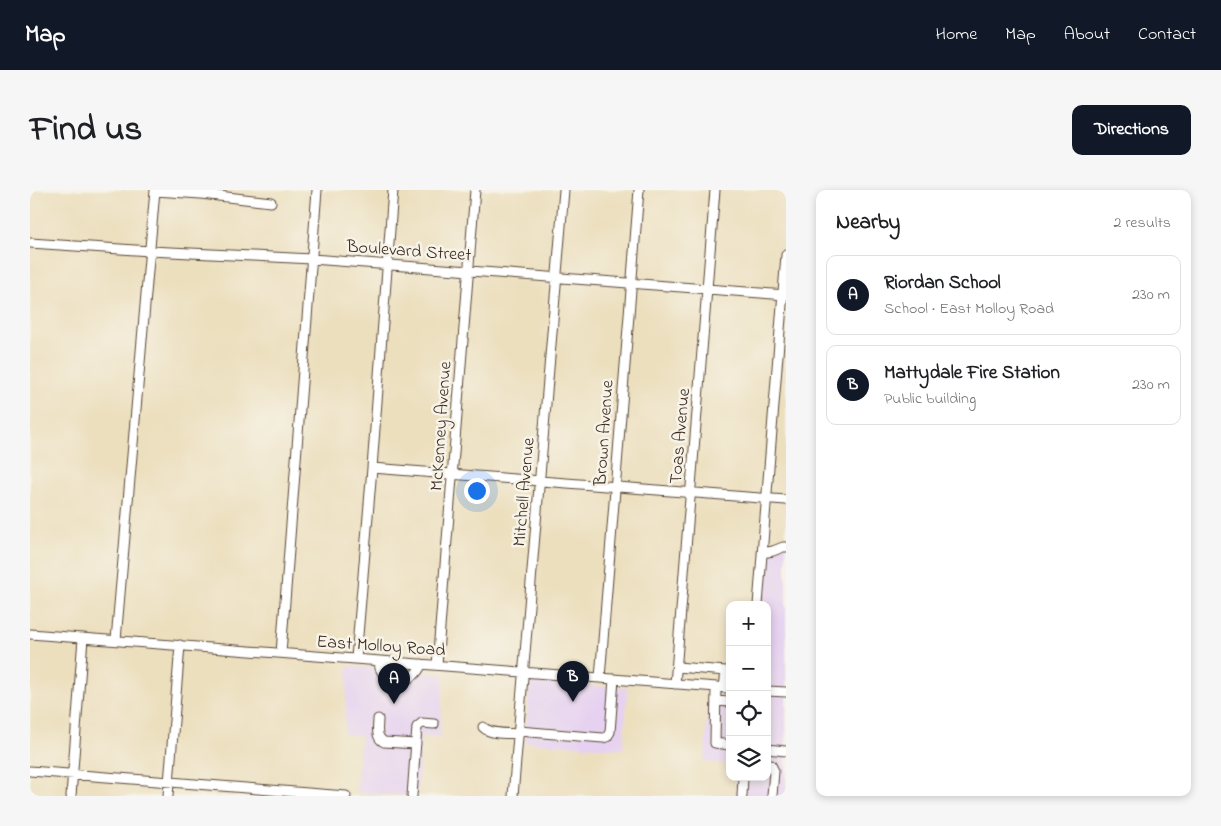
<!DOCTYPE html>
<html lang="en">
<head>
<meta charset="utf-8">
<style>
	:root { --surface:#fff; --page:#f6f6f6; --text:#202124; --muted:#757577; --line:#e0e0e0; --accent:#111827 }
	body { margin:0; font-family:"Indie Flower",sans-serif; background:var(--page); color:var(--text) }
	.controls { position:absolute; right:15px; bottom:15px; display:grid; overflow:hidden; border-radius:10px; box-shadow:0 2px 8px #0003 }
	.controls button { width:45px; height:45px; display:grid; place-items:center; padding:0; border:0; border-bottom:1px solid var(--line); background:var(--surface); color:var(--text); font:25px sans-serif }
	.you { position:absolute; left:446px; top:300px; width:18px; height:18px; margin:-12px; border:4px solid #fff; border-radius:50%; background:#1a73e8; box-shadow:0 0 0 8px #1a73e833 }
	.badge { display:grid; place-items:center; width:32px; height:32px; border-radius:50%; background:var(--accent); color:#fff; font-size:16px; font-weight:700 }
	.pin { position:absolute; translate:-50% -41px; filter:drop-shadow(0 1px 2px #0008) }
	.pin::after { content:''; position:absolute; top:26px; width:18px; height:15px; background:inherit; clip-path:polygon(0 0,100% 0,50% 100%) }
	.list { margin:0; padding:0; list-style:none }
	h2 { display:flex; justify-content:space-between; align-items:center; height:65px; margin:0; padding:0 20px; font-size:21px }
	h2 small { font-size:16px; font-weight:400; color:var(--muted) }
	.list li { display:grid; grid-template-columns:32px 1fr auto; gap:15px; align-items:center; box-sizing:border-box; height:80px; margin:0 10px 10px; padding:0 10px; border:1px solid var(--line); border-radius:10px }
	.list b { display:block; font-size:19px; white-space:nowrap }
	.list p { margin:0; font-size:16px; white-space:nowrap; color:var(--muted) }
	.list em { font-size:16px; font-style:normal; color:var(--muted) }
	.icon { flex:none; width:28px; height:28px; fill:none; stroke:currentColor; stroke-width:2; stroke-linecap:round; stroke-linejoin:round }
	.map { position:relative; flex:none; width:756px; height:606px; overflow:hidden; border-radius:10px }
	header { display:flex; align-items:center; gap:30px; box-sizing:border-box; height:70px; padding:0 25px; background:var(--accent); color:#fff }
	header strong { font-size:24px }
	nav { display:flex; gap:28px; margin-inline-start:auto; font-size:18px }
	.intro { display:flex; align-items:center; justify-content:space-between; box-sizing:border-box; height:120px; padding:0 30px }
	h1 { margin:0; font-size:35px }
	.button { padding:12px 22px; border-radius:10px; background:var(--accent); color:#fff; font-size:18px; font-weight:700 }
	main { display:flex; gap:30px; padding:0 30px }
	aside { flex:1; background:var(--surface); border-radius:10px; box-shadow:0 2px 8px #0003 }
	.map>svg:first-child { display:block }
	.built { fill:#e6d2f0 }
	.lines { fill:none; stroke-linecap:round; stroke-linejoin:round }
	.minor-casing { stroke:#564536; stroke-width:11 }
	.minor { stroke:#fff; stroke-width:9 }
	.labels { text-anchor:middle; stroke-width:5; stroke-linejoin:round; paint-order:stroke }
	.street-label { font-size:18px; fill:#3b2a1e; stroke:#f7f3e8 }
</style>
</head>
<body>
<header>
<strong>Map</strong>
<nav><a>Home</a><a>Map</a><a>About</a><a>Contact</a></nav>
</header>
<div class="intro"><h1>Find us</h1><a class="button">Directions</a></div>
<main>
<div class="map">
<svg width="756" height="606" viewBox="0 0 756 606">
	<rect width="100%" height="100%" fill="#f7f3e8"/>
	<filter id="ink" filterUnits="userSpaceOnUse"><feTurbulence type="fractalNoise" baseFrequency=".02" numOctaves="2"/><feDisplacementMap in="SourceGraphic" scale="10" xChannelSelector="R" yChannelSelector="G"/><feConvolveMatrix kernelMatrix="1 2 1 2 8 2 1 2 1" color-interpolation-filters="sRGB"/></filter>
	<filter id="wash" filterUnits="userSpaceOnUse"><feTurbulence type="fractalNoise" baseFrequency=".0096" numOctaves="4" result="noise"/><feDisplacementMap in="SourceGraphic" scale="20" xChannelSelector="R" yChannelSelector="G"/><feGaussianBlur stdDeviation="1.12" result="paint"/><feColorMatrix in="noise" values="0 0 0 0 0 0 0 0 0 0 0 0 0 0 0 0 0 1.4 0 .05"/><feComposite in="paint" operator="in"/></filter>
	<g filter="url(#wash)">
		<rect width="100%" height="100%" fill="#ecdfbe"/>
		<path class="built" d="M738,352L756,353V606H705L707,587H737V415H732Z
			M318,476L414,484L410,547L391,546L387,606L326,602L331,546L314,544Z
			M500,492L598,498L593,559L495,552Z
			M678,505L700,506V574L675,572Z"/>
	</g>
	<g filter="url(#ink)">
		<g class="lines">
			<g class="minor-casing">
				<path id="minor" d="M125,1L171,4L241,12
					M0,53L120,61L282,69L756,105
					M342,278L756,310
					M732,363L743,361L753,357H756
					M728,415L756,65
					M0,444L700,498
					M86,450L125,0
					M251,463L287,0
					M326,469L342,278L363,0
					M349,471L350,478L354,486C364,491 377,492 385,484C388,482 390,477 392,474
					M407,475L445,0
					M647,477L696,481L694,498
					M570,488L609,0
					M645,494L685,0
					M686,497L685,553L700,555
					M737,501L756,502
					M686,511L700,512
					M348,529C348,538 345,547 354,552L386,554
					M453,537C461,545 478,543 489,544
					M489,541L573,548L577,547L580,542L584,489
					M737,559L756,561
					M737,575H741L744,581L742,606
					M0,581L316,606
					M41,606L53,448
					M138,606L150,455
					M382,606L387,537L392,533L404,534
					M483,606L534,0
					M712,606L713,587"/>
			</g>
			<use href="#minor" class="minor"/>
		</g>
	</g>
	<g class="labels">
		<g class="street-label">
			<text transform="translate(379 60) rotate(4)" y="6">Boulevard Street</text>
			<text transform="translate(410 236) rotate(-86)" y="6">McKenney Avenue</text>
			<text transform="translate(573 243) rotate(-86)" y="6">Brown Avenue</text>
			<text transform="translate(649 246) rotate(-85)" y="6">Toas Avenue</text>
			<text transform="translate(493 302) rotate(-85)" y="6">Mitchell Avenue</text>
			<text transform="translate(351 455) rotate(4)" y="6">East Molloy Road</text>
		</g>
	</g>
</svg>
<div class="controls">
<button>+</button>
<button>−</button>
<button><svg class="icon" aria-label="locate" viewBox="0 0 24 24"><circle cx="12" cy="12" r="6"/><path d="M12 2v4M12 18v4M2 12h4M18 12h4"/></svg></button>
<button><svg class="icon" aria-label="layers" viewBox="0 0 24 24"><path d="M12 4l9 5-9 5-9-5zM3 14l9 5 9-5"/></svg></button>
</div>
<div class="you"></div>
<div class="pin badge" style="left:364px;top:514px">A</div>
<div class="pin badge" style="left:543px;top:512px">B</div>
</div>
<aside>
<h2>Nearby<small>2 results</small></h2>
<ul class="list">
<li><span class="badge">A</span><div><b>Riordan School</b><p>School · East Molloy Road</p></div><em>230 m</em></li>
<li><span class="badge">B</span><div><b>Mattydale Fire Station</b><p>Public building</p></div><em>230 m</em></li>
</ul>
</aside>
</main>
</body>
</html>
